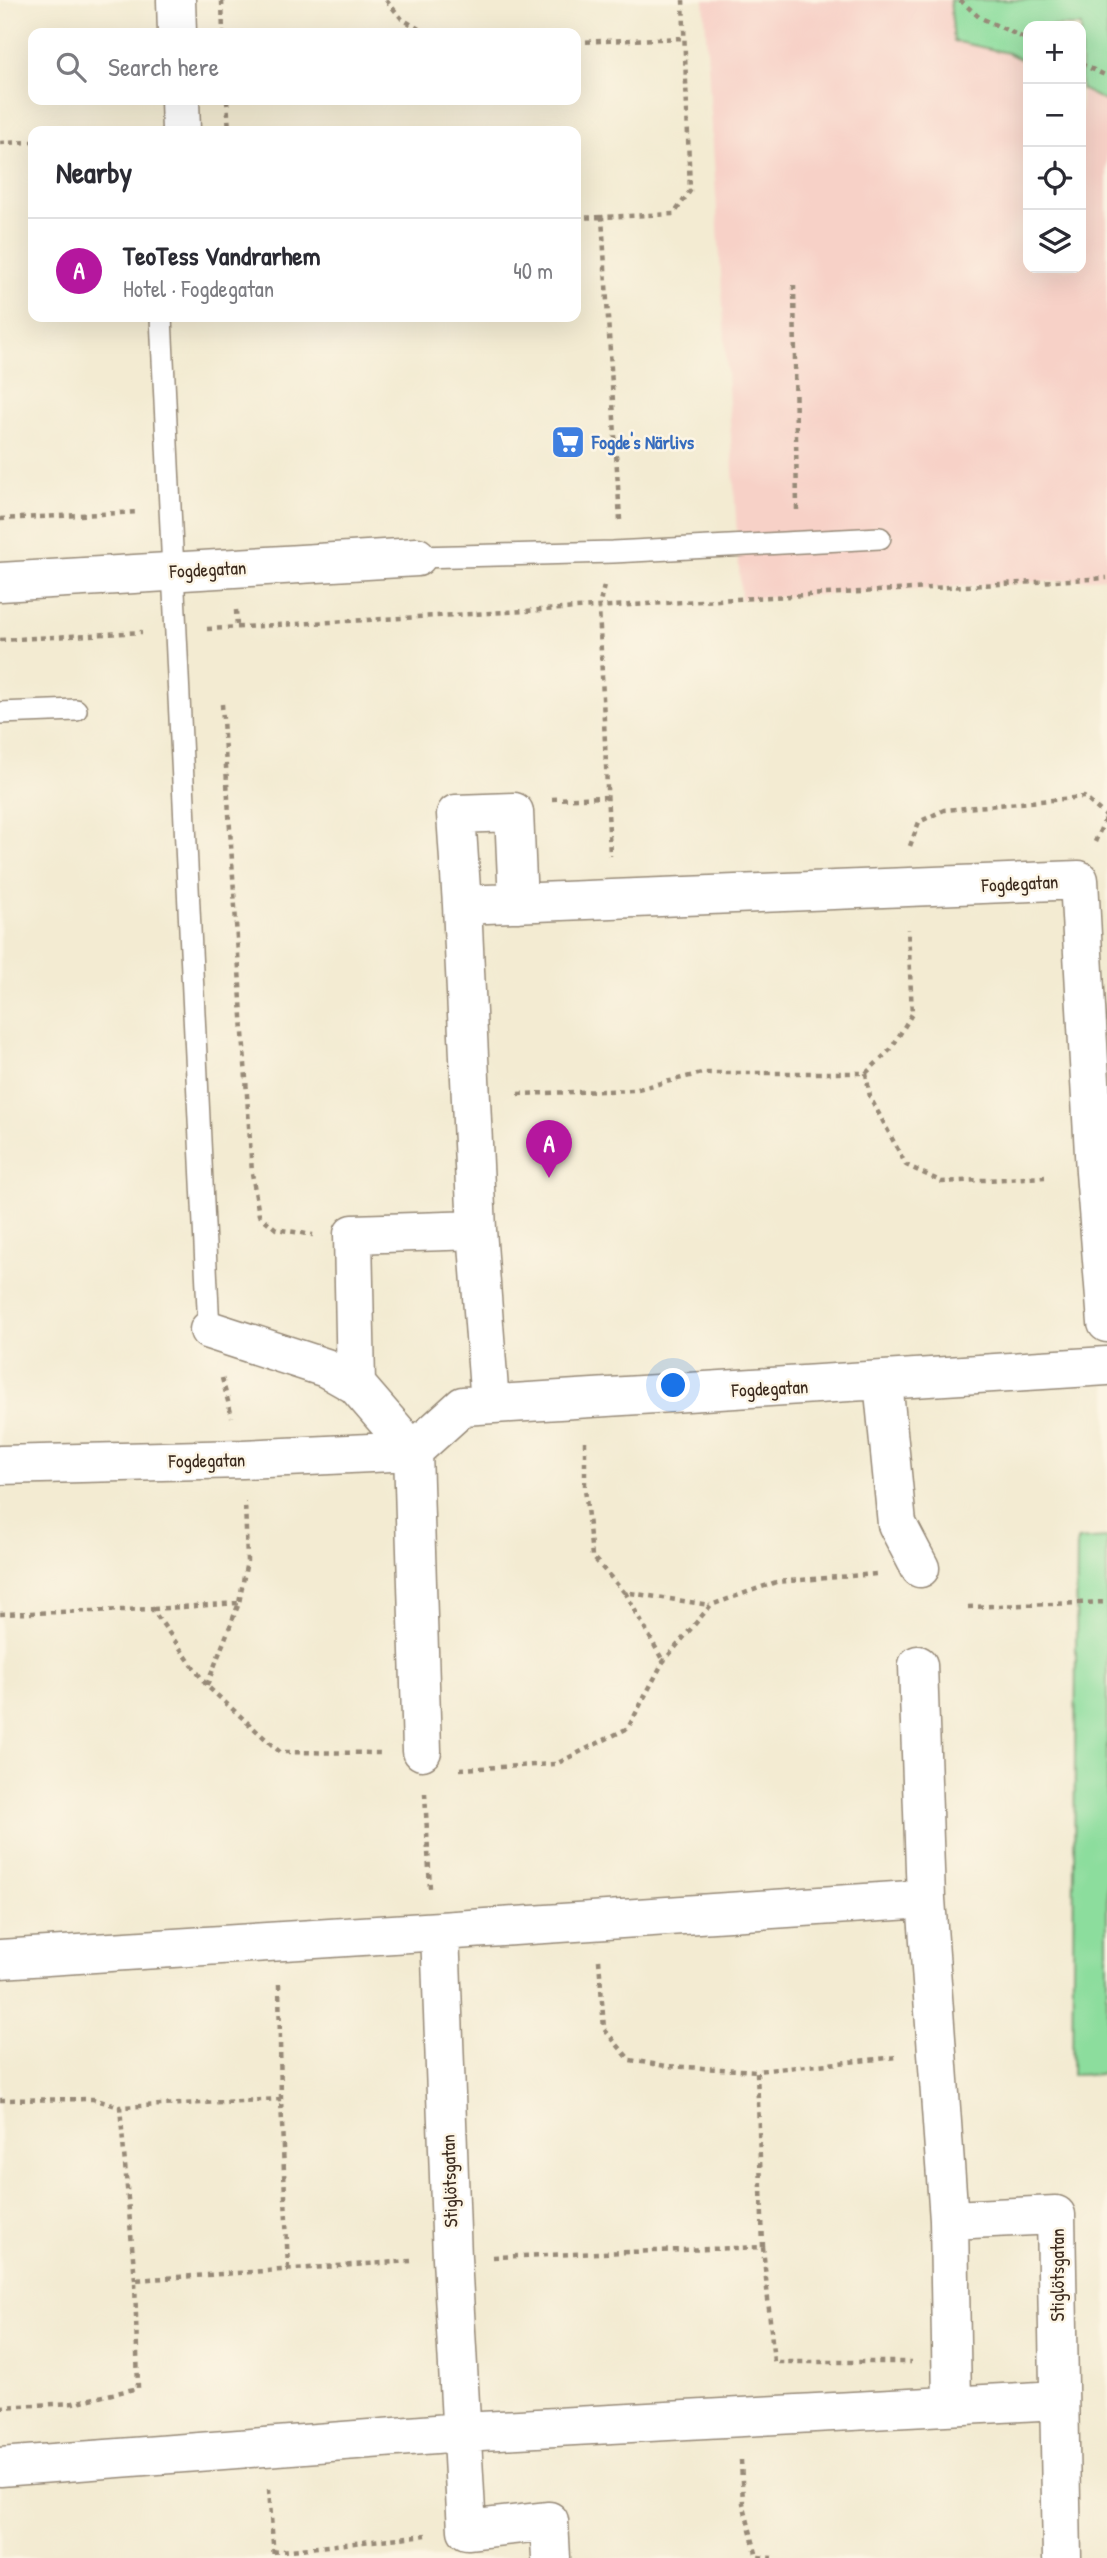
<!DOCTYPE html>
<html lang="en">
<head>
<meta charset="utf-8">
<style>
	:root { --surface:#fff; --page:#f2f2f3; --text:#2b2b33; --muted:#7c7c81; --line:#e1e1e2; --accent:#b5179e }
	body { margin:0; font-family:"Patrick Hand",sans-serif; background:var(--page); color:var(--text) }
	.controls { position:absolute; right:21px; top:21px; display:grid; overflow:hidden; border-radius:14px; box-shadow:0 7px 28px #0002 }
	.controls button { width:63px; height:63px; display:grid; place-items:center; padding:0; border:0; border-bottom:2px solid var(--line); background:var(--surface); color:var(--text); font:35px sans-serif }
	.you { position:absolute; left:674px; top:1386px; width:24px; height:24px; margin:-18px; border:5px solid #fff; border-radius:50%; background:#1a73e8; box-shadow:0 0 0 10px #1a73e833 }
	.badge { display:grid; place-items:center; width:46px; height:46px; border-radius:50%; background:var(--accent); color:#fff; font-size:23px; font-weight:700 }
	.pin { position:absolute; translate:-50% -58px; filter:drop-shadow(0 2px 4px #0008) }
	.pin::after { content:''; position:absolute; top:37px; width:24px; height:21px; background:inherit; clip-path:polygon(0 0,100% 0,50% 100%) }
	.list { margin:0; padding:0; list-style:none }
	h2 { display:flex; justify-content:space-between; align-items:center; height:91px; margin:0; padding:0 28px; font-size:30px }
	h2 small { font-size:23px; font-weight:400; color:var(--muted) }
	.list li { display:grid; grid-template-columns:46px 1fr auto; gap:21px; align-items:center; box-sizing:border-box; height:105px; padding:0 28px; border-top:2px solid var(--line) }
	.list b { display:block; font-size:26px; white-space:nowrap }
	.list p { margin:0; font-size:23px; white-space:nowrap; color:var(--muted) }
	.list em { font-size:23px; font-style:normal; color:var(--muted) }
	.icon { flex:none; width:38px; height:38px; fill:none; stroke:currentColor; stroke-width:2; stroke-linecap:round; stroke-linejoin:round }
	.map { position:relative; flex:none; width:1107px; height:2558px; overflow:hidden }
	.search { position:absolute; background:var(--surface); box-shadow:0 7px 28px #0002; left:28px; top:28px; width:553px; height:77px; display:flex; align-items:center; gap:18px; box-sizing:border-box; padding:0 24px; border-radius:14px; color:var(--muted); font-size:26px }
	.panel { position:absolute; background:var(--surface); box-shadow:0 7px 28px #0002; left:28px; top:126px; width:553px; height:196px; border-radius:14px }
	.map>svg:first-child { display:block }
	.built { fill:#f7d1c7 }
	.green { fill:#8cdd9d; stroke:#64845e; stroke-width:2 }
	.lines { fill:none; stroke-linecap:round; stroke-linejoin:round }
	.service-casing { stroke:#978a78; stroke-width:24 }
	.minor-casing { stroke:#978a78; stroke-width:41 }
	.path { stroke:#978a78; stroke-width:4.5; stroke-dasharray:5 5; stroke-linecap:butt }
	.service { stroke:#fff; stroke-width:21 }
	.minor { stroke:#fff; stroke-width:38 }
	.labels { text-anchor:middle; stroke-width:5; stroke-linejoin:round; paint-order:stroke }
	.shop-label { font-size:19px; font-weight:bold; fill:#366cbe; stroke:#fcf5e5; text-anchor:start }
	.street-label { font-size:19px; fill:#3b2a1e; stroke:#fcf5e5 }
</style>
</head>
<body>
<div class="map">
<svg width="1107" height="2558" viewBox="0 0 1107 2558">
	<rect width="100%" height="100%" fill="#fcf5e5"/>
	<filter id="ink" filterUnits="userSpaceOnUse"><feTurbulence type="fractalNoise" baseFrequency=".0143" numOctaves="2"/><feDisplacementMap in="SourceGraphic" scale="14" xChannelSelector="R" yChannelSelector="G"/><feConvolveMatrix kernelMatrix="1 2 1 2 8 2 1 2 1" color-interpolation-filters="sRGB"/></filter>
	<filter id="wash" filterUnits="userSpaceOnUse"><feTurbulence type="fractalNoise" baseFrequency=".00686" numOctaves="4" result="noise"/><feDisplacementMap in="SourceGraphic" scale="28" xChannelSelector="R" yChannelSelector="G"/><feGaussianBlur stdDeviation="1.57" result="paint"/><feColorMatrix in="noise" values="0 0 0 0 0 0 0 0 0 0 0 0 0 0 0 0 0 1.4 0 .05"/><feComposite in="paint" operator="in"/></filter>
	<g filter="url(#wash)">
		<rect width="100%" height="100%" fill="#f3ebd2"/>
		<path class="built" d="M704,0H950L954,41L1008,53L1028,63V268H1081V89L1107,102V578L741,599Z"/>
		<path class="green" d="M950,0H1107V102L1081,89V26H1028V63L1008,53L954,41Z
			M1107,1538V2074L1072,2075L1077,1540Z"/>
	</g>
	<g filter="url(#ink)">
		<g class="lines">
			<g class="service-casing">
				<path id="service" d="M161,317L209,1330
					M417,557L613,552L880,538
					M0,713L76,710"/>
			</g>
			<g class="minor-casing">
				<path id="minor" d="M176,0L177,33
					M180,100L181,131
					M0,582L417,557
					M462,905L456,814L514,812L518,903
					M209,1330L326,1368L356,1385L413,1451L422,1751
					M883,1381L897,1524L920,1568
					M356,1385L353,1234L477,1230
					M490,1404L477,1230L462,905L1079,880L1095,1172L1107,1323
					M0,1465L243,1459L413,1451L463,1406L1107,1366
					M918,1665L926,1899
					M440,1931L926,1899L949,2220
					M0,1959L440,1931L452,2258L467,2530L549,2521L551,2558
					M952,2405L949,2220L1056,2215L1062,2558
					M0,2467L462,2432L1058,2400"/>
			</g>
			<path class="path" d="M386,0L402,19L426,33
				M960,0L979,17L1028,40
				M222,1L223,33
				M576,42L685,38
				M1081,64L1107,76
				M227,100L229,131
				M0,143L33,142
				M576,218L602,217
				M794,285L797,510
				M0,519L139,512
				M620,520L602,217L674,214L690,191L683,0
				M604,586L599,607L610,856
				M236,610L237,627
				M207,629L1107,578
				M0,640L142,632
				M222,704L252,1173L259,1215L276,1229L313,1235
				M552,799L607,797
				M1095,842L1106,817
				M910,846L919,822L944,810L1084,797L1107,817
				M866,1073L891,1049L912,1014L908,929
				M518,1094L634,1090L702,1073H866L870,1097L906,1165L942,1182L1045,1177
				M222,1378L232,1417
				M585,1441V1488L592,1556L624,1592L710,1605
				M625,1592L663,1661
				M968,1607L1107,1602
				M153,1609L238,1603
				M0,1614L152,1609L207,1686L280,1752L382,1753
				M207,1685L239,1603L247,1561L245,1501
				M460,1769L556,1764L628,1728L663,1662L711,1605L776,1582L876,1574
				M425,1793L430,1889
				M599,1960L604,2029L630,2060L666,2066L757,2071
				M279,1984L281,2099
				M0,2100L93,2099L120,2107
				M763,2247L757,2071L897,2057
				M493,2257L763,2247L774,2362H911
				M135,2280L120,2107L281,2099L288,2269
				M0,2407L73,2403L138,2388L135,2280L411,2261
				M741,2460L743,2503L757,2557L772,2558
				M269,2489L274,2558
				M273,2552L426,2535"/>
			<use href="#service" class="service"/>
			<use href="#minor" class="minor"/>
		</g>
	</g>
	<defs>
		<g id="supermarket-square" transform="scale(1.75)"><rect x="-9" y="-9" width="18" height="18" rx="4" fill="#3f7fe0" stroke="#fcf5e5"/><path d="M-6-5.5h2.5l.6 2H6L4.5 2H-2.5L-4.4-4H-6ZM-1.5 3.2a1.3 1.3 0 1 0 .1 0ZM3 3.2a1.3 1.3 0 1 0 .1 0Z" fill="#fff"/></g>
	</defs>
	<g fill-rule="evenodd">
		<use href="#supermarket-square" x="568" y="442"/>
	</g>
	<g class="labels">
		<g class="shop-label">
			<text x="592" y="449">Fogde's Närlivs</text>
		</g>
		<g class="street-label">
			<text transform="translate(208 569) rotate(-3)" y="7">Fogdegatan</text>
			<text transform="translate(1020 883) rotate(-3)" y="7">Fogdegatan</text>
			<text transform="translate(770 1388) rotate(-3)" y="7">Fogdegatan</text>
			<text transform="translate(207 1460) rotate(-1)" y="7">Fogdegatan</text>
			<text transform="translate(449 2181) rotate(-92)" y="7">Stiglötsgatan</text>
			<text transform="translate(1057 2275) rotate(-90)" y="7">Stiglötsgatan</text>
		</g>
	</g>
</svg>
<div class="controls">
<button>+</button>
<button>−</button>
<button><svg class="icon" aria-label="locate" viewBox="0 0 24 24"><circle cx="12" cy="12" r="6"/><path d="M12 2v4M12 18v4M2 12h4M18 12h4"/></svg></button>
<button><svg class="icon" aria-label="layers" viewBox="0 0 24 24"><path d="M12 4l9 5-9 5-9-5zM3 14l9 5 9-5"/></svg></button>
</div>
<div class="you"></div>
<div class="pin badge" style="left:549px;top:1178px">A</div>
<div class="search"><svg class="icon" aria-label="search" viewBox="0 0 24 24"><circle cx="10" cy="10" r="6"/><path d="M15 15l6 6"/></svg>Search here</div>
<section class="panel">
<h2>Nearby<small></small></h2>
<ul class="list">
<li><span class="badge">A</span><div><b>TeoTess Vandrarhem</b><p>Hotel · Fogdegatan</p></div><em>40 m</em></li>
</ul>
</section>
</div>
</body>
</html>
